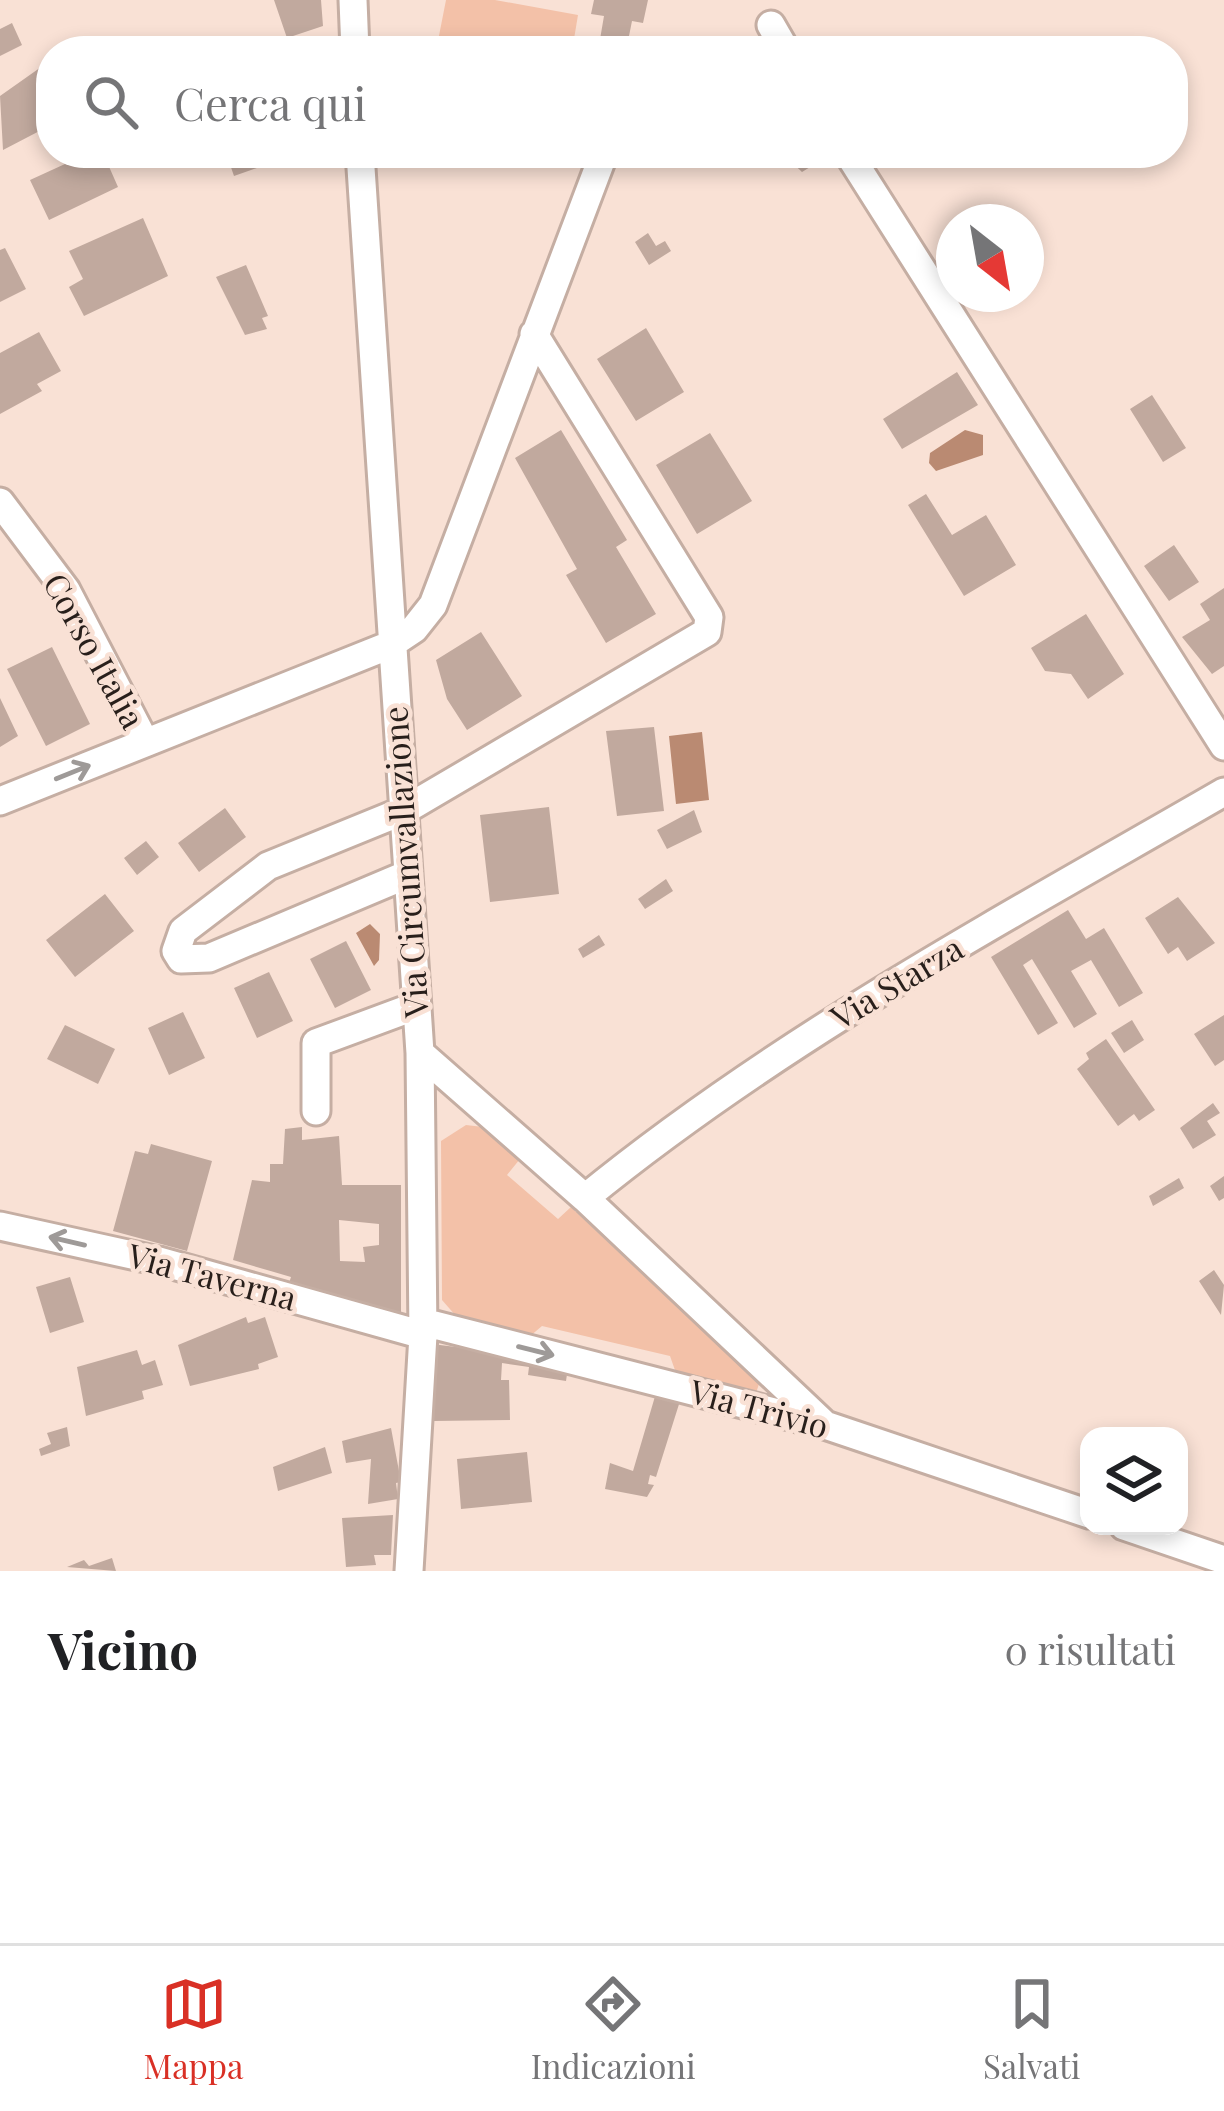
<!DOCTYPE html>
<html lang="it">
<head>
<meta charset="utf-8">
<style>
	:root { --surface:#fff; --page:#f6f6f6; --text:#202124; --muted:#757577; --line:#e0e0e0; --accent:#d93025 }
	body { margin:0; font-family:"Playfair Display",serif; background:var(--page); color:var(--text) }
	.controls { position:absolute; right:36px; bottom:36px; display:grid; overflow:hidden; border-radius:24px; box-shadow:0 6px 18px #0003 }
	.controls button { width:108px; height:108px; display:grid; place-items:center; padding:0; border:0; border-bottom:3px solid var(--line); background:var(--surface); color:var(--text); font:60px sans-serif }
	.compass { position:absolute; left:936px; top:204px; width:108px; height:108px; border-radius:50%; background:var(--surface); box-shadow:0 6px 18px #0003; rotate:149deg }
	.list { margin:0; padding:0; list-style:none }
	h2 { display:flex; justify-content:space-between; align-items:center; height:156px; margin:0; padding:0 48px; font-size:51px }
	h2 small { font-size:39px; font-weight:400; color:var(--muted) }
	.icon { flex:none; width:66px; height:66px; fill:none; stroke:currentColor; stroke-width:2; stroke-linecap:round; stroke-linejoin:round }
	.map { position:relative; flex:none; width:1224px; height:1571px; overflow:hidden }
	.search { position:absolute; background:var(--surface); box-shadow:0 6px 18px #0003; left:36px; right:36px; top:36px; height:132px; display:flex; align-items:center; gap:30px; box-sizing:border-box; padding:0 42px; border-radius:48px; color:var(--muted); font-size:45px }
	.sheet { height:372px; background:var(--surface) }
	nav { display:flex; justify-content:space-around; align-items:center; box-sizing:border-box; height:168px; border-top:3px solid var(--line); background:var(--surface); font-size:33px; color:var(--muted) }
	nav a { display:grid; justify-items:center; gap:6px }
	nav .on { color:var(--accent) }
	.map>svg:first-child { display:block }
	.green { fill:#f3c1a8 }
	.water { fill:#ba8a72 }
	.building { fill:#c1a99e; fill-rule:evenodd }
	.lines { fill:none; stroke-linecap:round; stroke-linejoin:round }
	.minor-casing { stroke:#c5aea3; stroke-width:33 }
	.minor { stroke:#fff; stroke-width:27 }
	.oneway { stroke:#9e9a98 }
	.labels { text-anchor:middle; stroke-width:9; stroke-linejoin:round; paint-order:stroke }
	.street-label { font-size:33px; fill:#281f1b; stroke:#f9e1d5 }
</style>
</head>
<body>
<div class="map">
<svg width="1224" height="1571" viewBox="0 0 1224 1571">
	<rect width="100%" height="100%" fill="#f9e1d5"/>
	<path class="green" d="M446,0H495L578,15L572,51H436Z
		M466,1125L483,1127L520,1159L507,1175L558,1219L571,1207L759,1384L756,1393L676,1373L670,1356L542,1326L529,1337L463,1324L442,1300L441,1141Z"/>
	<path class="water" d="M965,430L983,435V455L936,471L929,463L930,453Z
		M702,732L709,800L676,804L669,736Z
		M370,924L380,934L379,960L374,966L356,933Z"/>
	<path class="building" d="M274,0H321L323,26L287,38Z
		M594,0H648L643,23L632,21L626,51H598L604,16L591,14Z
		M12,23L22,45L0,56V29Z
		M170,38L174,51H133V50Z
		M51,60V125L3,150L0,96Z
		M89,153H103L118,187L49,220L30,180Z
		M226,153H297V154L234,176Z
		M782,153H833L802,172Z
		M143,218L168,276L84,316L69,287L83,279L69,251Z
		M648,233L656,246L665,241L671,251L649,265L635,242Z
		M5,248L26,289L0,302V250Z
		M246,265L268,316L262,318L267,329L245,335L216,277Z
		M646,328L684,392L636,421L597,359Z
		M39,332L61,371L37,384L42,391L0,414V353Z
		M957,372L978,405L902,449L883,419Z
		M1152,395L1186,448L1163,462L1130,409Z
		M561,430L627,540L616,547L656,614L606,643L566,575L577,569L515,458Z
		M710,433L752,501L697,534L656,465Z
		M926,494L952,535L986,515L1016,565L964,596L908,505Z
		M1174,545L1199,582L1169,601L1144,566Z
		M1224,588V666L1212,674L1182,637L1210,620L1200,604Z
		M1086,614L1124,674L1088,699L1071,674L1045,671L1031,648Z
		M481,632L522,696L467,730L447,699L436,660Z
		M52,647L90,724L46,746L7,669Z
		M0,698L18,736L0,747Z
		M654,727L664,811L617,816L606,731Z
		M549,807L559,894L490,902L480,815Z
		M225,808L246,837L199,872L178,843Z
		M694,810L702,832L667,849L657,830Z
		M146,841L159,857L137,875L124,858Z
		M666,879L673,891L645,909L638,899Z
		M105,894L134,931L75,977L46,940Z
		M1178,897L1215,943L1187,961L1178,947L1168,954L1145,918Z
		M1068,910L1086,939L1104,928L1143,993L1119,1007L1091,960L1071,971L1097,1014L1074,1028L1032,959L1023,965L1058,1023L1038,1035L991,957Z
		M599,935L605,945L583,958L578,949Z
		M346,941L371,990L335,1008L310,959Z
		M269,972L293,1021L257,1038L234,988Z
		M183,1012L205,1058L169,1075L148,1028Z
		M1224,1015V1060L1215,1066L1194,1034Z
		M1132,1020L1144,1040L1124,1053L1111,1033Z
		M65,1025L115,1049L98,1084L47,1059Z
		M1106,1039L1155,1110L1139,1121L1134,1114L1118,1126L1077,1069L1089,1059L1086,1053Z
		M1213,1103L1220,1113L1207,1121L1216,1135L1193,1149L1180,1128Z
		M302,1127V1140L339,1136L342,1185H401V1314L287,1289L291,1277L233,1260L252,1180L270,1182V1164H283L285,1129ZM339,1220L379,1224V1245L363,1247L365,1262L340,1261Z
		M151,1144L212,1161L187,1251L113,1231L135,1151L148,1154Z
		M1224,1176V1198L1219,1201L1210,1186Z
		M1179,1178L1184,1188L1153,1206L1149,1196Z
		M1214,1270L1224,1285L1221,1315L1199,1281Z
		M70,1277L84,1322L50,1333L36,1287Z
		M246,1317L248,1323L265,1317L278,1357L258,1364L259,1369L190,1386L178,1345Z
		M432,1344L569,1361L566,1381L528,1375L529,1367L502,1363L501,1380H509L510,1420L434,1421Z
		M137,1350L142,1365L155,1360L163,1385L142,1391L144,1399L86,1416L77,1367Z
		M656,1393L680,1401L656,1477L650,1475L648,1484L654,1485L647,1497L605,1489L610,1463L633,1471Z
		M67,1427L70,1446L41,1456L39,1449L51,1444L47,1433Z
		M391,1428L401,1482L396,1483L398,1499L368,1504L371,1459L346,1463L342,1441Z
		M325,1447L332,1473L278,1491L273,1467Z
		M527,1452L532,1502L461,1509L457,1459Z
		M393,1515L391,1555H374L376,1565L346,1567L342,1518Z
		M112,1558L116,1571L67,1567L84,1560L89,1566Z"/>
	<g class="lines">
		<g class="minor-casing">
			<path id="minor" d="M353,0L355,51
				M771,25L786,51
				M360,153L420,1053L423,1335L409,1571
				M848,153L1224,746
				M0,502L66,590L145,742
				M0,801L390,645L414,629L433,605L604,153
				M406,875L209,958L181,959L176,951L183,931L268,866L403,811L707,632L709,617L534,334
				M420,1053L585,1198L822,1422
				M316,1111V1043L416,1006
				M585,1198C781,1038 1006,918 1224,792
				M0,1226L159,1261L423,1335
				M423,1322L825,1425L1089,1514
				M1124,1526L1224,1560"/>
		</g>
		<use href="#minor" class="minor"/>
	</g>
	<defs><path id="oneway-shaft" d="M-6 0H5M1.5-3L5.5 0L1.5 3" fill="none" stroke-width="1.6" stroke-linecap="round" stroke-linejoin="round" transform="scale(3)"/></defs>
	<g class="oneway">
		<use href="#oneway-shaft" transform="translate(73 772) rotate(-22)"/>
		<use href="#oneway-shaft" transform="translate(67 1241) rotate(-167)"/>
		<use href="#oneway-shaft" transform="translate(536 1351) rotate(14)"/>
	</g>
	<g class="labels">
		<g class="street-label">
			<text transform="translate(94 651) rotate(61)" y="12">Corso Italia</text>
			<text transform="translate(406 862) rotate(-94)" y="12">Via Circumvallazione</text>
			<text transform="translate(897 983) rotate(-31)" y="12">Via Starza</text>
			<text transform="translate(212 1277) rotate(15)" y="12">Via Taverna</text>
			<text transform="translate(759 1409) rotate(15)" y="12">Via Trivio</text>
		</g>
	</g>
</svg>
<div class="controls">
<button><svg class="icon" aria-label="layers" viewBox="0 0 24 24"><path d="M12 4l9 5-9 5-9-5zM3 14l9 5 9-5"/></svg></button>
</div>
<svg class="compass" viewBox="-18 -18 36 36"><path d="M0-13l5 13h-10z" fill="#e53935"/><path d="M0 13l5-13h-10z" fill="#757577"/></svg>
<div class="search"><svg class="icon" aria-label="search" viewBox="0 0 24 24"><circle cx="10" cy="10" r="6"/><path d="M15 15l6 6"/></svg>Cerca qui</div>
</div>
<section class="sheet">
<h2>Vicino<small>0 risultati</small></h2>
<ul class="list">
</ul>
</section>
<nav>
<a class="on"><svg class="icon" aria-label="map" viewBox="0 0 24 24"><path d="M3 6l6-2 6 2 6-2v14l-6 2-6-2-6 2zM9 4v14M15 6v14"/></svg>Mappa</a>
<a><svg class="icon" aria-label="directions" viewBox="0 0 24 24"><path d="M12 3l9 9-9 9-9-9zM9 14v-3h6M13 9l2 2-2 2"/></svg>Indicazioni</a>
<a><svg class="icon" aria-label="saved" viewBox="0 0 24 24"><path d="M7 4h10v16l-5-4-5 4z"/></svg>Salvati</a>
</nav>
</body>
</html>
